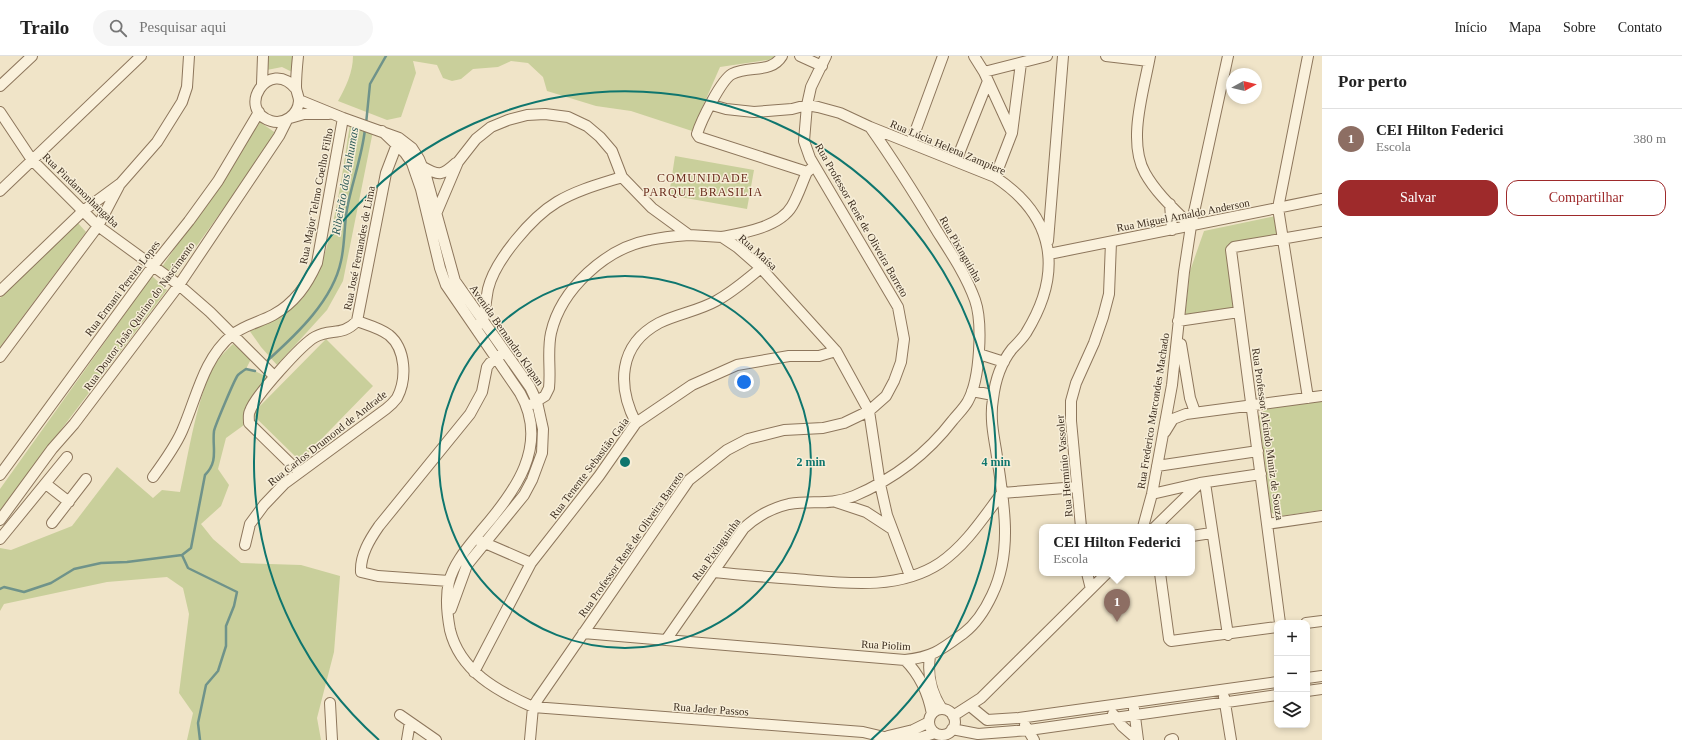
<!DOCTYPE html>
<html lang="pt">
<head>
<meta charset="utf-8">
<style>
	:root { --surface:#fff; --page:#f6f6f6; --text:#222; --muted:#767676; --line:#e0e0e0; --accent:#9e2a2b }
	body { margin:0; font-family:"Times New Roman",serif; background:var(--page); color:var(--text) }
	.controls { position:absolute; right:12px; bottom:12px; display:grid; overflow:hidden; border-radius:8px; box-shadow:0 2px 6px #0003 }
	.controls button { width:36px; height:36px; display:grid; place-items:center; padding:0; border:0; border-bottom:1px solid var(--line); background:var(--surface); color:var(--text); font:20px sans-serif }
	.compass { position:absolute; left:1226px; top:12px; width:36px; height:36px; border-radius:50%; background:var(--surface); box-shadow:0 2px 6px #0003; rotate:82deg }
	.you { position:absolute; left:744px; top:326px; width:14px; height:14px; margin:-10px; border:3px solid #fff; border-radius:50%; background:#1a73e8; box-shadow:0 0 0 6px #1a73e833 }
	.badge { display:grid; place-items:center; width:26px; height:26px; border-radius:50%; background:var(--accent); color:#fff; font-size:13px; font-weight:700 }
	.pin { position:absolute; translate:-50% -33px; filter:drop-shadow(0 1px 2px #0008) }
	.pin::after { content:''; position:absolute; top:21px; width:14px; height:12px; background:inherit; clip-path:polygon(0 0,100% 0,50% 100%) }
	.popup { position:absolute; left:1039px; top:468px; width:156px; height:52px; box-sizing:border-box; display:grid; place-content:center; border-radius:8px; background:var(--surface); filter:drop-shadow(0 1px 3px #0005); font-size:13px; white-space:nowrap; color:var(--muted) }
	.popup b { font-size:15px; color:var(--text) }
	.popup::after { content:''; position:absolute; left:50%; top:100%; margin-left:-8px; border:8px solid transparent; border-top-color:var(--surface) }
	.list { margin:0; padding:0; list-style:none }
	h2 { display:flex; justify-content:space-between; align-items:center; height:52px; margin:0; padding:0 16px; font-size:17px }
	h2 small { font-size:13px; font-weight:400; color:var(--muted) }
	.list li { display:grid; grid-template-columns:26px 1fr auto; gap:12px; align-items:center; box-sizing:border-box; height:60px; padding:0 16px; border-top:1px solid var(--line) }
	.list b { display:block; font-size:15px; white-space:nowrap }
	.list p { margin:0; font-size:13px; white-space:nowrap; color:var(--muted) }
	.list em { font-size:13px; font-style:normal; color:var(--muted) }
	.actions { display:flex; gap:8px; padding:12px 16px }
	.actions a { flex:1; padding:9px 0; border:1px solid var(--accent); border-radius:12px; text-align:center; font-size:14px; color:var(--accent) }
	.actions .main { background:var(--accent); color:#fff }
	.icon { flex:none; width:22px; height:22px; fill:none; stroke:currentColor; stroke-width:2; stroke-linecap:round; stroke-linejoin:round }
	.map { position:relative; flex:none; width:1322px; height:684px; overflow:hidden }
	header { display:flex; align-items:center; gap:24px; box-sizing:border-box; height:56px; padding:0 20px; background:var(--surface); border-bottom:1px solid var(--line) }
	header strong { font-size:19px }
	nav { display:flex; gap:22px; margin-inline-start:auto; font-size:14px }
	.search { width:280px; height:36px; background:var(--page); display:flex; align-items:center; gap:10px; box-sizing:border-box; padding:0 14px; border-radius:22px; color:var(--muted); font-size:15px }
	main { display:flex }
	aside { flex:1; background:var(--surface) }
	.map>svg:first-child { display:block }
	.green { fill:#c9cf9b }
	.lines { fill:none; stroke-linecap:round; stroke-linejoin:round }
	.stream { stroke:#6f938a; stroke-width:2.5 }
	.minor-casing { stroke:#8d765c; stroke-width:12 }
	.minor { stroke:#faf1dc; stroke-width:10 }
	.ring { fill:none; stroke:#0f766e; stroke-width:2 }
	.labels { text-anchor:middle; stroke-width:3; stroke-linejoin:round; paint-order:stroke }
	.street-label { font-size:11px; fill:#3d2e20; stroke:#f7eed8 }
	.neighbourhood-label { font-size:12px; letter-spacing:1px; fill:#6b2e1e; stroke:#f7eed8 }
	.water-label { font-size:12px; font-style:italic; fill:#2f5d5a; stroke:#f7eed8 }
	.centre { fill:#0f766e; stroke:#f7eed8; stroke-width:2 }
	.ring-label { font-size:12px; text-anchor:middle; font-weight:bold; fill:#0f766e; stroke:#f7eed8; stroke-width:3; stroke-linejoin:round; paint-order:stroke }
</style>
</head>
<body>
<header>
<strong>Trailo</strong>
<div class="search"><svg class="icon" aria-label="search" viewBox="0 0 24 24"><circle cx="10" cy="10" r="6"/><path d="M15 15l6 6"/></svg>Pesquisar aqui</div>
<nav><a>Início</a><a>Mapa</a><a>Sobre</a><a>Contato</a></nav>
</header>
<main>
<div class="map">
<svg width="1322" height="684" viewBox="0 0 1322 684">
	<rect width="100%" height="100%" fill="#f0e4c8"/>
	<path class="green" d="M268,0H292V16L282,11L267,14Z
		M353,0H775L774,3L720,11L692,75L631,55L596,50L547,35L543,21L528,7L511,5L498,11L473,13L461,23L452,25L443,22L437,9L413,5L416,17L401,61L387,64L338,45C346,31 353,16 353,0Z
		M260,66L277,78L175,220L162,211Z
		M350,69L373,75L343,225L327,254L277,309L261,291L249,274C265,266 284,260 297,248C332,218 342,114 350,69Z
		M675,100L754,114L747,153L669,139Z
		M1276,160L1281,179L1227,189L1236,252L1185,260L1190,215L1204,175Z
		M78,167L86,176L0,291V242Z
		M152,220L167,234L0,454V433Z
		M326,283L373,330L300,405L252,358Z
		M233,288L251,303L246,313L255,315L267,321L245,357L244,369L226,382L218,413L229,429L221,450L201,468L213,483L241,507L301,509L340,520L334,596L317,662L321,684H187L193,657L179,637L189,558L183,532L167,521L107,526L4,548L0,555V492L11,494L72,470L117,411L153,442L162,434L180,436C188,402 198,331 218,304C222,298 228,293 233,288Z
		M1322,344V454L1281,460L1275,459L1271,456L1259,360L1262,356L1266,353Z"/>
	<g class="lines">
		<path class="stream" d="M366,68L370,28L386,0
			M268,304C297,278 333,244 341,205C345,188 344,170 347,153C352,126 362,101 365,73
			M0,533L4,531L24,536L51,527L74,513L101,507L127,506L182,499
			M200,684L198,667L206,629L218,615L226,590V570L234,550L237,536L188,512L182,499L191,492L205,419C219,405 212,392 214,375C215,370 235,322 238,319C240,317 243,315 246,313L255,315"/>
		<g class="minor-casing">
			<path id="minor" d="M782,0C771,18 749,9 732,18C721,24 701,65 697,78L699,81L807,116
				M800,0L822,10
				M974,0L984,16L1012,77L995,121
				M1106,0L1149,5
				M1150,0C1144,34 1127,85 1145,117C1156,137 1175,154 1191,170
				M984,16L1047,0
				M262,28L263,0
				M0,30L32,0
				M296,33C269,0 235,54 271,65C284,69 298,59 299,45C299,40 296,36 296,31C296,20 297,10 298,0
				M299,44L343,62L399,82L412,92L419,103L426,120L455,225L530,331L537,346L543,373L542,397L532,424L524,439L467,509L451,553
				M0,56L32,104L98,170L179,229L210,256L274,320
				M290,62L304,58H329
				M382,75L405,97L412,107L421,133L440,212L446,229L520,337C550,389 515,436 481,475C469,490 454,506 449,526C445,542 447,558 450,574C460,615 497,635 533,651L863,676L897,684
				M1012,77L1021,7
				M911,87L943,0
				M956,105L988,25
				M423,111C439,120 442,120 456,107
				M0,135L141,0
				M1170,148L1172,174
				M428,160L436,158L458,106L476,83L491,71L508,64L527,59L545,58L568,61L587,70L600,81L612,95L622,121L652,152L689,179L722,181L737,191L761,212L836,295L869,355L880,428L887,459L910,520
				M722,181C743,177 780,171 792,150C798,140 802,127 807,116L812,112
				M1048,185L1063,0
				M1049,198L1322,143
				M0,235L83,155L121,127L157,86L182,46L187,31L189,0
				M1178,265L1239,256
				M480,268L483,266C485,255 486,244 488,233C495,204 532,161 557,146C577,134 600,128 622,121
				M1181,288L1190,342L1195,356
				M979,298L1004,306
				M0,301L98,170L119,130
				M972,335L993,339
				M1308,342L1278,152L1308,0
				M532,348L545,340L549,332C551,314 547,295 551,277C561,233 606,192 650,184C663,181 676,180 689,179
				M636,367C617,330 618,289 659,267C677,258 698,255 716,245C733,236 746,224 761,212
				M1165,376L1173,363L1186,358L1322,340
				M1157,410L1258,395
				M299,416L249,367C249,363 248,358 250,355C255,340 302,288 315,281C331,272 342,281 357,265L386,117L399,83
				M0,419L153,210L189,165L218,125L259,56
				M153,421C164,406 175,391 182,375C197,341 203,303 232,279C244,269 260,266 273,259C295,247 307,229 317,207L343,62
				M1205,427L1228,579
				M46,428L69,446
				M1152,438L1200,427L1261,418
				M836,446L866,456L892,473
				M0,464L52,393L74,368L179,229L279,80L287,64
				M52,467L86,423
				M1267,468L1322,460
				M1081,471L1071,365V345L1076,327L1094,287L1103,261L1109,238L1111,186
				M1143,471L1152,438L1172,329L1184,216L1191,170L1228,0
				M1155,471L1200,427
				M1192,480L1211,477
				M0,483L67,401
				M478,484L531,507
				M245,489L250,468L264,449L284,428L386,353C390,350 394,346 397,342C407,323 406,293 389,279C380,272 368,269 357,265
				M714,516C741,519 768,521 795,523C843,527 898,535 940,507C966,489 983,462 1002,437L1077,431
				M1087,517L1091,533
				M1160,517L1169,583L1171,585L1277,571
				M449,525L378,520L361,516C360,499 370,483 379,470L470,358L482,336L487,311L490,307L502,298
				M1280,567L1231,194L1234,191L1322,176
				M1306,567L1322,565
				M583,577L905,604C933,601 941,594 964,577C977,567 985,554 992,539C1014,494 1003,442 996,394C993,377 990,360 993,343C995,325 1001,307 1012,293C1017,288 1022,283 1026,277C1063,217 1056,161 995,121L870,71L840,57L818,51L807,49L792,53L754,56L726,53L712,49
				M666,584L744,472C756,461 772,452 789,448C813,444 829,450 854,440C894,423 927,398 953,364C958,358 965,351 968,345C980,323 983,267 975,244C966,219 951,197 937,175C916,140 894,105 870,71
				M930,600C927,620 931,636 942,653
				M905,604C920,619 928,636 932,658
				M474,616L531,507L599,420L636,367L692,329L737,309L789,300H819L836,295
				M1307,622L1322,620
				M1307,635L1322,633
				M1224,641L1231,684
				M330,647L332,684
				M970,650L987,664L1019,662L1277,626
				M1134,653L1138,684
				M929 666a13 13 0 1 1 26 0a13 13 0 1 1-26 0Z
				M1113,658L1122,670L1138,684
				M400,659L436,684
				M953,660L981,642L1107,517
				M1025,669L1034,684
				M952,673L978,678L1029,674L1277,639
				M888,680L913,674L929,666
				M407,684L410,666
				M530,684L533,651L538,643L689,424L727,394L748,383L784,374L823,372L844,367L869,355L886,340L894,325L901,306L904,283L898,251L810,102L804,85L807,49L811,31L826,0
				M901,684L916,683L935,677
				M1170,684L1173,683"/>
		</g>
		<use href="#minor" class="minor"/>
	</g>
	<g class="ring">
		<circle cx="625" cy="406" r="186"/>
		<path d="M379 684A371 371 0 1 1 871 684"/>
	</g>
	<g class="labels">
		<g class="street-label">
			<text transform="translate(948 91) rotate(23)" y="4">Rua Lúcia Helena Zampiere</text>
			<text transform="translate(81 134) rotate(44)" y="4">Rua Pindamonhangaba</text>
			<text transform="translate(316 140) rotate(-79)" y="4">Rua Major Telmo Coelho Filho</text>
			<text transform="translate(1183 159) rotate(-11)" y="4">Rua Miguel Arnaldo Anderson</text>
			<text transform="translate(862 164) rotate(60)" y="4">Rua Professor Renê de Oliveira Barreto</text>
			<text transform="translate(359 192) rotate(-79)" y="4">Rua José Fernandes de Lima</text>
			<text transform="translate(961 193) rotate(60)" y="4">Rua Pixinguinha</text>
			<text transform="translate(758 196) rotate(42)" y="4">Rua Maísa</text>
			<text transform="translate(122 232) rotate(-53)" y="4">Rua Ermani Pereira Lopes</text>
			<text transform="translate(139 260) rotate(-54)" y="4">Rua Doutor João Quirino do Nascimento</text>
			<text transform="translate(507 279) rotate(55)" y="4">Avenida Bernandro Klapan</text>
			<text transform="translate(1153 355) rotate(-81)" y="4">Rua Frederico Marcondes Machado</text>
			<text transform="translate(1268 378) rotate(82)" y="4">Rua Professor Alcindo Muniz de Souza</text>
			<text transform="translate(327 382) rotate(-38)" y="4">Rua Carlos Drumond de Andrade</text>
			<text transform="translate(1064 410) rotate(-95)" y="4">Rua Hermínio Vassoler</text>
			<text transform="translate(589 412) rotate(-53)" y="4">Rua Tenente Sebastião Gaia</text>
			<text transform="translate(631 488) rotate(-55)" y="4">Rua Professor Renê de Oliveira Barreto</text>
			<text transform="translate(716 493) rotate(-54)" y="4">Rua Pixinguinha</text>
			<text transform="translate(886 589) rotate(3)" y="4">Rua Piolim</text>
			<text transform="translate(711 653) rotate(4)" y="4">Rua Jader Passos</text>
		</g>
		<g class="neighbourhood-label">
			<text x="703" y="126">COMUNIDADE<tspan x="703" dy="14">PARQUE BRASILIA</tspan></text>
		</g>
		<g class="water-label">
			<text transform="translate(345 125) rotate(-80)" y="4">Ribeirão das Anhumas</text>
		</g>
	</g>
	<circle cx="625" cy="406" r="6" class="centre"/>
	<g class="ring-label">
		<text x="811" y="410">2 min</text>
		<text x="996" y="410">4 min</text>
	</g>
</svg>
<div class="controls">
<button>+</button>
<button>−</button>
<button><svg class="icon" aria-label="layers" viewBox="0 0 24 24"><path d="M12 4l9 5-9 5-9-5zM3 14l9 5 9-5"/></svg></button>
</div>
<svg class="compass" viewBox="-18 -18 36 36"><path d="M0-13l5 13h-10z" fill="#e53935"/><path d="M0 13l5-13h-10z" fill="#767676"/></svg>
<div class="you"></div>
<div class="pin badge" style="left:1117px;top:566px;background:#8d6e63">1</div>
<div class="popup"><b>CEI Hilton Federici</b>Escola</div>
</div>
<aside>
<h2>Por perto<small></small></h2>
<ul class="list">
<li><span class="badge" style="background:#8d6e63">1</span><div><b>CEI Hilton Federici</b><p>Escola</p></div><em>380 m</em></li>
</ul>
<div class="actions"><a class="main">Salvar</a><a>Compartilhar</a></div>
</aside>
</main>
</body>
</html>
